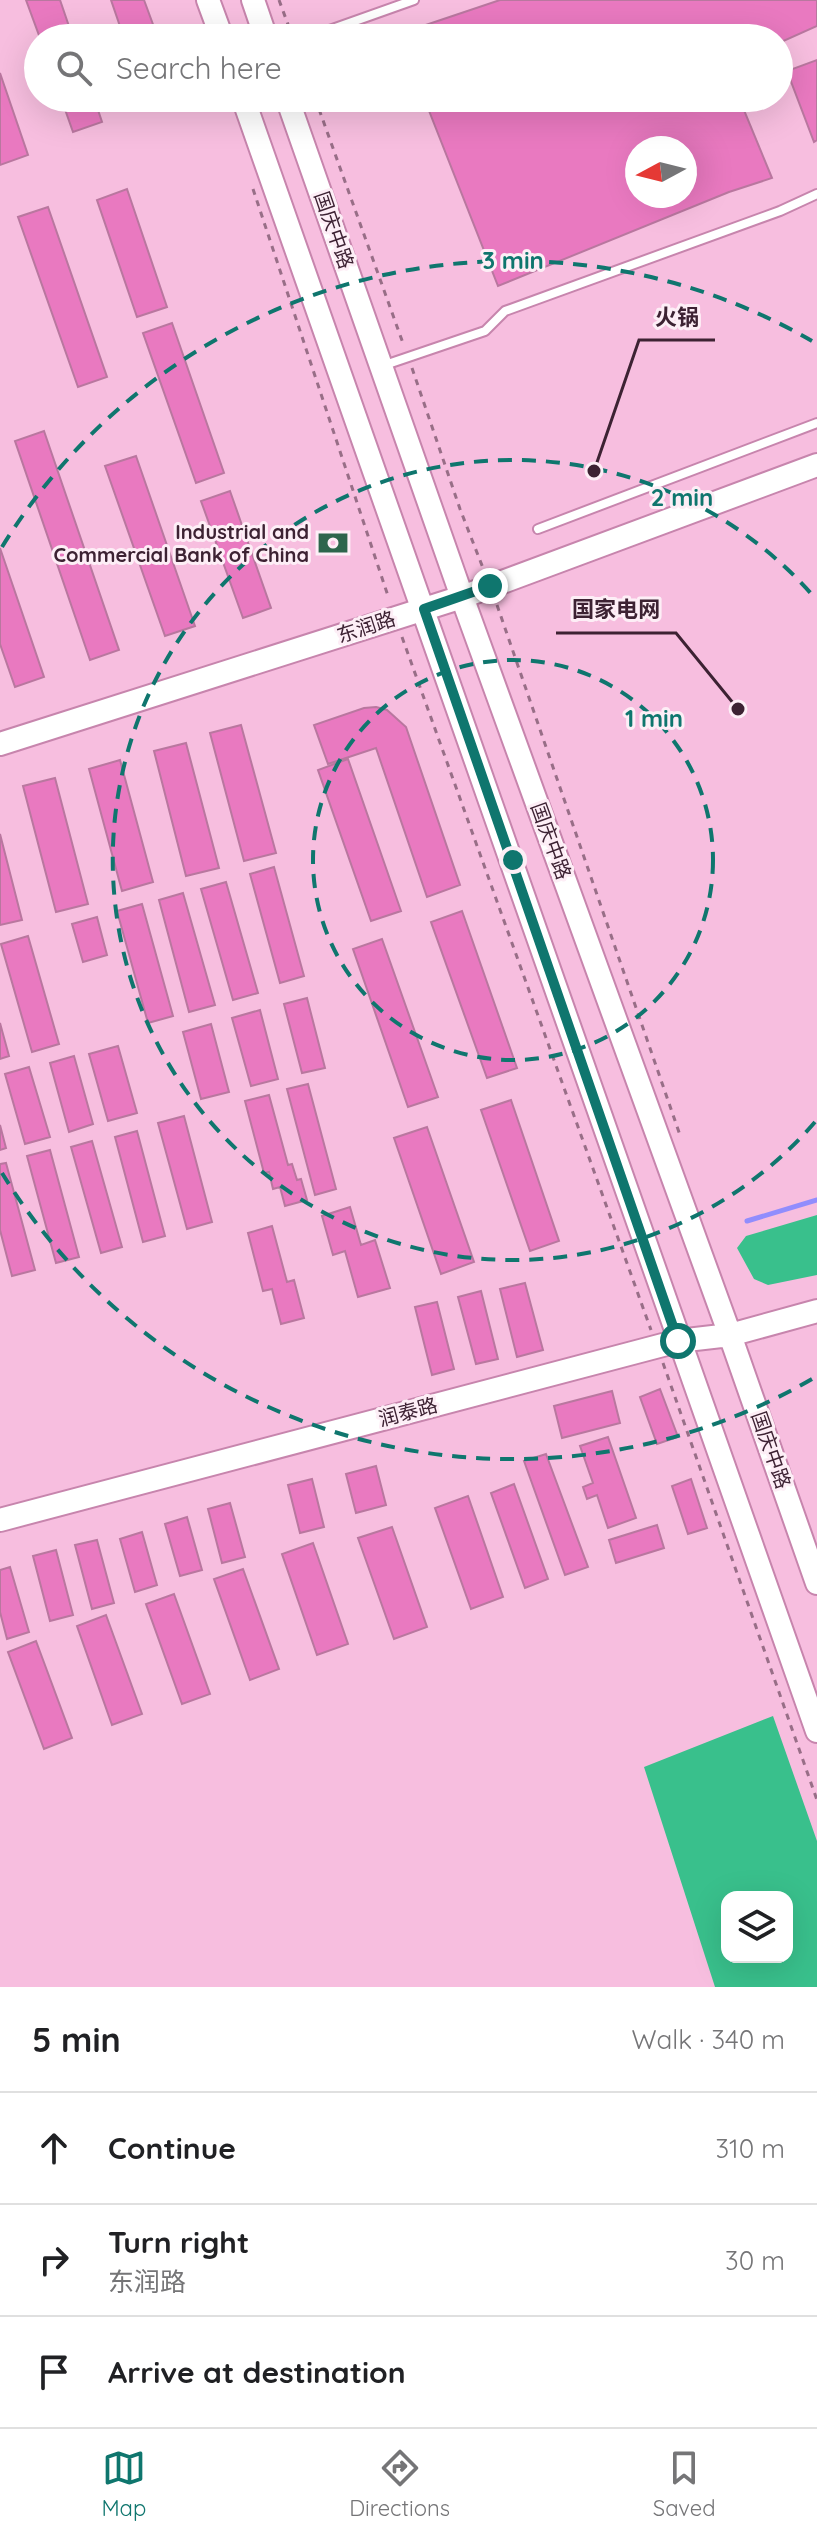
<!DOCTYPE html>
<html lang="en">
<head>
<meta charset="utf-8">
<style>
	:root { --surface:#fff; --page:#f2f2f2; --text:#202124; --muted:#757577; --line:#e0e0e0; --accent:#0f766e }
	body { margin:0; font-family:Quicksand,"Noto Sans SC",sans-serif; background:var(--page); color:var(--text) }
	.controls { position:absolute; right:24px; bottom:24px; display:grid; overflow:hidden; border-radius:16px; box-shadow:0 8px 32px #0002 }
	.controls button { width:72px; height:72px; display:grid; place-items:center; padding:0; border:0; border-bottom:2px solid var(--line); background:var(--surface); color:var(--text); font:40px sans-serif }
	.compass { position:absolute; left:625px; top:136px; width:72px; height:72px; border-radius:50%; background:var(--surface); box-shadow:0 8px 32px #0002; rotate:263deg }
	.stop { position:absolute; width:24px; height:24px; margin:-18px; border:6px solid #0f766e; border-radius:50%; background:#fff }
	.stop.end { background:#0f766e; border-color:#fff; box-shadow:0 2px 8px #0008 }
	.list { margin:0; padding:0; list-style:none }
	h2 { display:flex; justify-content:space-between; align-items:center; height:104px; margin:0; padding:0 32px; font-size:34px }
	h2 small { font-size:26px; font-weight:400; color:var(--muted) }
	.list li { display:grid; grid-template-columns:52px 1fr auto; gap:24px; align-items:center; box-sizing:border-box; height:112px; padding:0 32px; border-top:2px solid var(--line) }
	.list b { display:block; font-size:30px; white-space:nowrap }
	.list p { margin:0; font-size:26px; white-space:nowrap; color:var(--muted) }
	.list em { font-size:26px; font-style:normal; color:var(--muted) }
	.icon { flex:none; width:44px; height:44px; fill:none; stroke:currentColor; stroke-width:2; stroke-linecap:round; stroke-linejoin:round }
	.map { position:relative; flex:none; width:817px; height:1987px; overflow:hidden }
	.search { position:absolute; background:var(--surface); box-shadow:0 8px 32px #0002; left:24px; right:24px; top:24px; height:88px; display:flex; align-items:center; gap:20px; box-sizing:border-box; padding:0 28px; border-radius:44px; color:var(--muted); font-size:30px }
	.sheet { height:440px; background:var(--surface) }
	nav { display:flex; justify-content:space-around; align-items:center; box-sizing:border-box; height:112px; border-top:2px solid var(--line); background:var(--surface); font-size:22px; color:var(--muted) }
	nav a { display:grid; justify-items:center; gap:4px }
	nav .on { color:var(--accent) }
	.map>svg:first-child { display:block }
	.green { fill:#39c08c; fill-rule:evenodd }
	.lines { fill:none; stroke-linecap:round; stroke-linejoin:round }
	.stream { stroke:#918dfd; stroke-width:5 }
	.building { fill:#e979c0; stroke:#b9779f; stroke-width:2; fill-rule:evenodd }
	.lane-casing { stroke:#c785ad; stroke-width:12 }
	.secondary-casing { stroke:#c785ad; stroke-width:26 }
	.path { stroke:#986e87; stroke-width:3; stroke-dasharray:6 6; stroke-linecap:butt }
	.lane { stroke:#fff; stroke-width:8 }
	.secondary { stroke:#fff; stroke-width:22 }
	.route { stroke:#0f766e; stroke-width:10 }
	.ring { fill:none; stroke:#0f766e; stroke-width:4; stroke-dasharray:14 10 }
	.labels { text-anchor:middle; stroke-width:6; stroke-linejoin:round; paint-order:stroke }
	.street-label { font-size:20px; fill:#3d2233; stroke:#fdeef6 }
	.poi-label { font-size:20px; font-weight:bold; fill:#3d2233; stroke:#fdeef6; text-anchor:end }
	.centre { fill:#0f766e; stroke:#fdeef6; stroke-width:4 }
	.ring-label { font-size:24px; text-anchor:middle; font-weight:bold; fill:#0f766e; stroke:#fdeef6; stroke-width:6; stroke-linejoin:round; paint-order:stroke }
	.leader { fill:none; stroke:#3d2233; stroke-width:3 }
	.callout-dot { fill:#3d2233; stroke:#fdeef6; stroke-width:3 }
	.callout-label { font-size:22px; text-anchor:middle; font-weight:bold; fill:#3d2233; stroke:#fdeef6; stroke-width:6; stroke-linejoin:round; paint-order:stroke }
</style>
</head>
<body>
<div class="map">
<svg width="817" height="1987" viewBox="0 0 817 1987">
	<rect width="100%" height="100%" fill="#f7bedf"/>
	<path class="green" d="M817,1215V1275L768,1285L754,1279L737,1248L746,1236Z
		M773,1716L817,1841V1987H715L644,1767ZM727,1897H787V1957H727Z"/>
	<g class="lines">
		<path class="stream" d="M747,1221L817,1200"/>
	</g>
	<path class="building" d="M26,0H60L73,38H40Z
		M111,0H144L158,38H124Z
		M500,0H817V26L779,43V38H400L399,34Z
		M817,60V140L814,142L787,71Z
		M0,73L28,155L0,165Z
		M61,98H94L102,122L73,132Z
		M424,98H739L772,178L729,192L498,286ZM637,148H685V196H637Z
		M127,189L167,307L137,317L97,200Z
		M48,207L107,377L78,387L18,217Z
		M172,323L224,473L196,483L143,333Z
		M44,431L119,650L90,660L15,441Z
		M136,456L195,626L165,636L105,466Z
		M230,491L271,608L243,618L201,501Z
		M0,548L44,677L15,687L0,644Z
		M376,707L387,710L406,727L460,885L427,897L376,748L328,764L314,725L364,708Z
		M241,725L276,853L244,861L210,733Z
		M186,743L219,868L186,876L154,751Z
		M348,759L401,911L371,921L318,770Z
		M120,760L153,882L122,891L89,769Z
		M55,778L88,904L56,912L23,786Z
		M0,834L22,920L0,925Z
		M274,867L304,976L280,983L250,874Z
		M226,882L258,993L233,1000L201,889Z
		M183,893L215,1005L189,1012L159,900Z
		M142,904L173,1016L148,1023L117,911Z
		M462,911L517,1068L487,1078L431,922Z
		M97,917L107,955L83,962L72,924Z
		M28,936L59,1044L32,1052L1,944Z
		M382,939L438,1097L408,1107L353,949Z
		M307,998L325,1068L302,1073L284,1004Z
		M260,1010L278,1079L251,1086L232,1018Z
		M0,1023L9,1056L0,1059Z
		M211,1024L229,1092L201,1099L183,1032Z
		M118,1046L137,1113L108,1121L89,1054Z
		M74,1056L93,1124L69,1132L50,1063Z
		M29,1067L50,1137L25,1144L5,1074Z
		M308,1084L336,1189L315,1195L287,1089Z
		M269,1095L288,1165L292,1164L297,1180L301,1179L307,1200L285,1206L280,1187L273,1189L269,1172L264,1173L245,1101Z
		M511,1100L559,1241L530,1251L481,1110Z
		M184,1116L212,1222L187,1229L158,1123Z
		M0,1125L6,1148L0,1150Z
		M427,1127L474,1262L441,1274L394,1138Z
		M137,1131L165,1236L143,1242L115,1137Z
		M92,1141L122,1247L101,1253L71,1147Z
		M50,1150L79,1257L56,1263L27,1156Z
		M6,1163L35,1270L12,1276L0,1230V1164Z
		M350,1207L361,1245L375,1240L390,1288L358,1297L345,1251L333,1255L322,1216Z
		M272,1226L287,1282L294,1280L304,1318L281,1324L272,1289L263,1291L248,1233Z
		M525,1283L543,1350L517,1357L500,1289Z
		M481,1291L498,1359L476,1364L458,1297Z
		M437,1302L454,1369L432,1375L415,1307Z
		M660,1389L678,1437L657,1444L640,1397Z
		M612,1391L620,1423L562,1438L554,1406Z
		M608,1437L636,1518L608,1528L597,1495L587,1499L583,1487L593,1483L580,1446Z
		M546,1454L588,1567L565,1575L524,1461Z
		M376,1466L386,1505L356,1513L346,1474Z
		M312,1479L324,1527L300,1533L288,1485Z
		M691,1479L707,1528L688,1534L672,1486Z
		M514,1484L548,1579L525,1588L491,1493Z
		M468,1496L503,1597L471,1609L435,1508Z
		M230,1503L245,1557L222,1563L208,1509Z
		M187,1517L202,1570L180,1576L165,1524Z
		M657,1525L664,1548L616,1563L609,1540Z
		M392,1527L427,1627L394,1639L358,1538Z
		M142,1532L157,1585L135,1592L120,1539Z
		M97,1540L114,1603L92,1609L75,1545Z
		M313,1543L348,1644L317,1655L282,1554Z
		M56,1550L73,1615L50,1621L33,1556Z
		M10,1567L29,1632L7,1639L0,1612V1570Z
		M243,1569L279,1669L250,1680L214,1579Z
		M174,1594L210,1694L182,1704L146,1604Z
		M106,1615L142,1714L112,1725L77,1626Z
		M36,1641L72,1738L44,1749L8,1652Z"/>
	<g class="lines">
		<g class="lane-casing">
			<path id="lane" d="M307,38L414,0
				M382,366L485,331L505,311L780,211L817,194
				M538,529L817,423"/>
		</g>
		<g class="secondary-casing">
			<path id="secondary" d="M208,0L222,38
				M253,0L266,38
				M243,98C436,642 623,1187 817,1731
				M287,98L462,597L730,1335L817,1583
				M0,744L462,597L817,465
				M0,1520L678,1341L730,1335L817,1311"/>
		</g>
		<path class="path" d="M279,0L293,38
			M315,98L404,346
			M253,189L389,599
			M412,368L460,509L483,568
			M497,605L681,1138
			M402,637L651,1330
			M663,1363L817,1800"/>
		<use href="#lane" class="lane"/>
		<use href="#secondary" class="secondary"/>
	</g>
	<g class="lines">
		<path class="route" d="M490,586L424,609L678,1341"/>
	</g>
	<g class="ring">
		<circle cx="513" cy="860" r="200"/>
		<path d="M815 1122A400 400 0 1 1 815 598"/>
		<path d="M812 1379A599 599 0 0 1 2 1173M2 547A599 599 0 0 1 812 341"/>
	</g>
	<defs>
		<g id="bank-bare" transform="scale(2.4)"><path d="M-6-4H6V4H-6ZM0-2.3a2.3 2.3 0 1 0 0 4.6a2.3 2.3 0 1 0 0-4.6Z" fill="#2d654c" stroke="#fdeef6" stroke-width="2.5" paint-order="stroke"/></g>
	</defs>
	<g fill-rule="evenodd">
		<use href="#bank-bare" x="333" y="543"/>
	</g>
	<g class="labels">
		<g class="street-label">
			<text transform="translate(334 230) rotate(71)" y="7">国庆中路</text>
			<text transform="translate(366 627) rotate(-18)" y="7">东润路</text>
			<text transform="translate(551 841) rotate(70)" y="7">国庆中路</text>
			<text transform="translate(408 1412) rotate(-15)" y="7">润泰路</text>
			<text transform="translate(771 1450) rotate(71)" y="7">国庆中路</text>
		</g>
		<g class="poi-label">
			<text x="309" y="539">Industrial and<tspan x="309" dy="23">Commercial Bank of China</tspan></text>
		</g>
	</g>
	<circle cx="513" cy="860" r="12" class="centre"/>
	<g class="ring-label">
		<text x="513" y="269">3 min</text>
		<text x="682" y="506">2 min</text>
		<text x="654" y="727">1 min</text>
	</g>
	<path class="leader" d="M594 471L639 340H715M738 709L676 633H556"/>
	<g class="callout-dot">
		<circle cx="594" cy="471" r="8"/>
		<circle cx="738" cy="709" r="8"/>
	</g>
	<g class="callout-label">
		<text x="677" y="325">火锅</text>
		<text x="616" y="617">国家电网</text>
	</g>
</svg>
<div class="controls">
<button><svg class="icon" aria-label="layers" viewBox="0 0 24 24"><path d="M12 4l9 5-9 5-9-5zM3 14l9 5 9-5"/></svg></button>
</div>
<svg class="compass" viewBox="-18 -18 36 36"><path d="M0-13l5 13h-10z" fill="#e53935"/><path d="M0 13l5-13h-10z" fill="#757577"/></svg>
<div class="stop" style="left:678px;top:1341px"></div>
<div class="stop end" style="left:490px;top:586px"></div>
<div class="search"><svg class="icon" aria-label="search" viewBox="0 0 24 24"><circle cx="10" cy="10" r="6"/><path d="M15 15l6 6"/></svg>Search here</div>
</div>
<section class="sheet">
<h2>5 min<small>Walk · 340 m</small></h2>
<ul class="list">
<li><svg class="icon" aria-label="ahead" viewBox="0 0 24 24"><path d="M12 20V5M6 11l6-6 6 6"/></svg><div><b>Continue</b></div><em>310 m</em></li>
<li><svg class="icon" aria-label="right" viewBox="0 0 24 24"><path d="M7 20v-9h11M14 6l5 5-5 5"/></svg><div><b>Turn right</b><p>东润路</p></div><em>30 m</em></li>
<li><svg class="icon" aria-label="arrive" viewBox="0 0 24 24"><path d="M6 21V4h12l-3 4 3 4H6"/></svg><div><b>Arrive at destination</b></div></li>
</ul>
</section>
<nav>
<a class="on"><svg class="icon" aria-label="map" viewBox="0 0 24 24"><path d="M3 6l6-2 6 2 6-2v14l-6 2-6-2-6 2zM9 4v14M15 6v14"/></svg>Map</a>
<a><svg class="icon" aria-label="directions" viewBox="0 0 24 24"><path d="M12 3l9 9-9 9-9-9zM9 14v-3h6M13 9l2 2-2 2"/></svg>Directions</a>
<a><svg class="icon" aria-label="saved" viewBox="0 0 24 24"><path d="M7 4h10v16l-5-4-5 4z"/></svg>Saved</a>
</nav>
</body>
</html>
